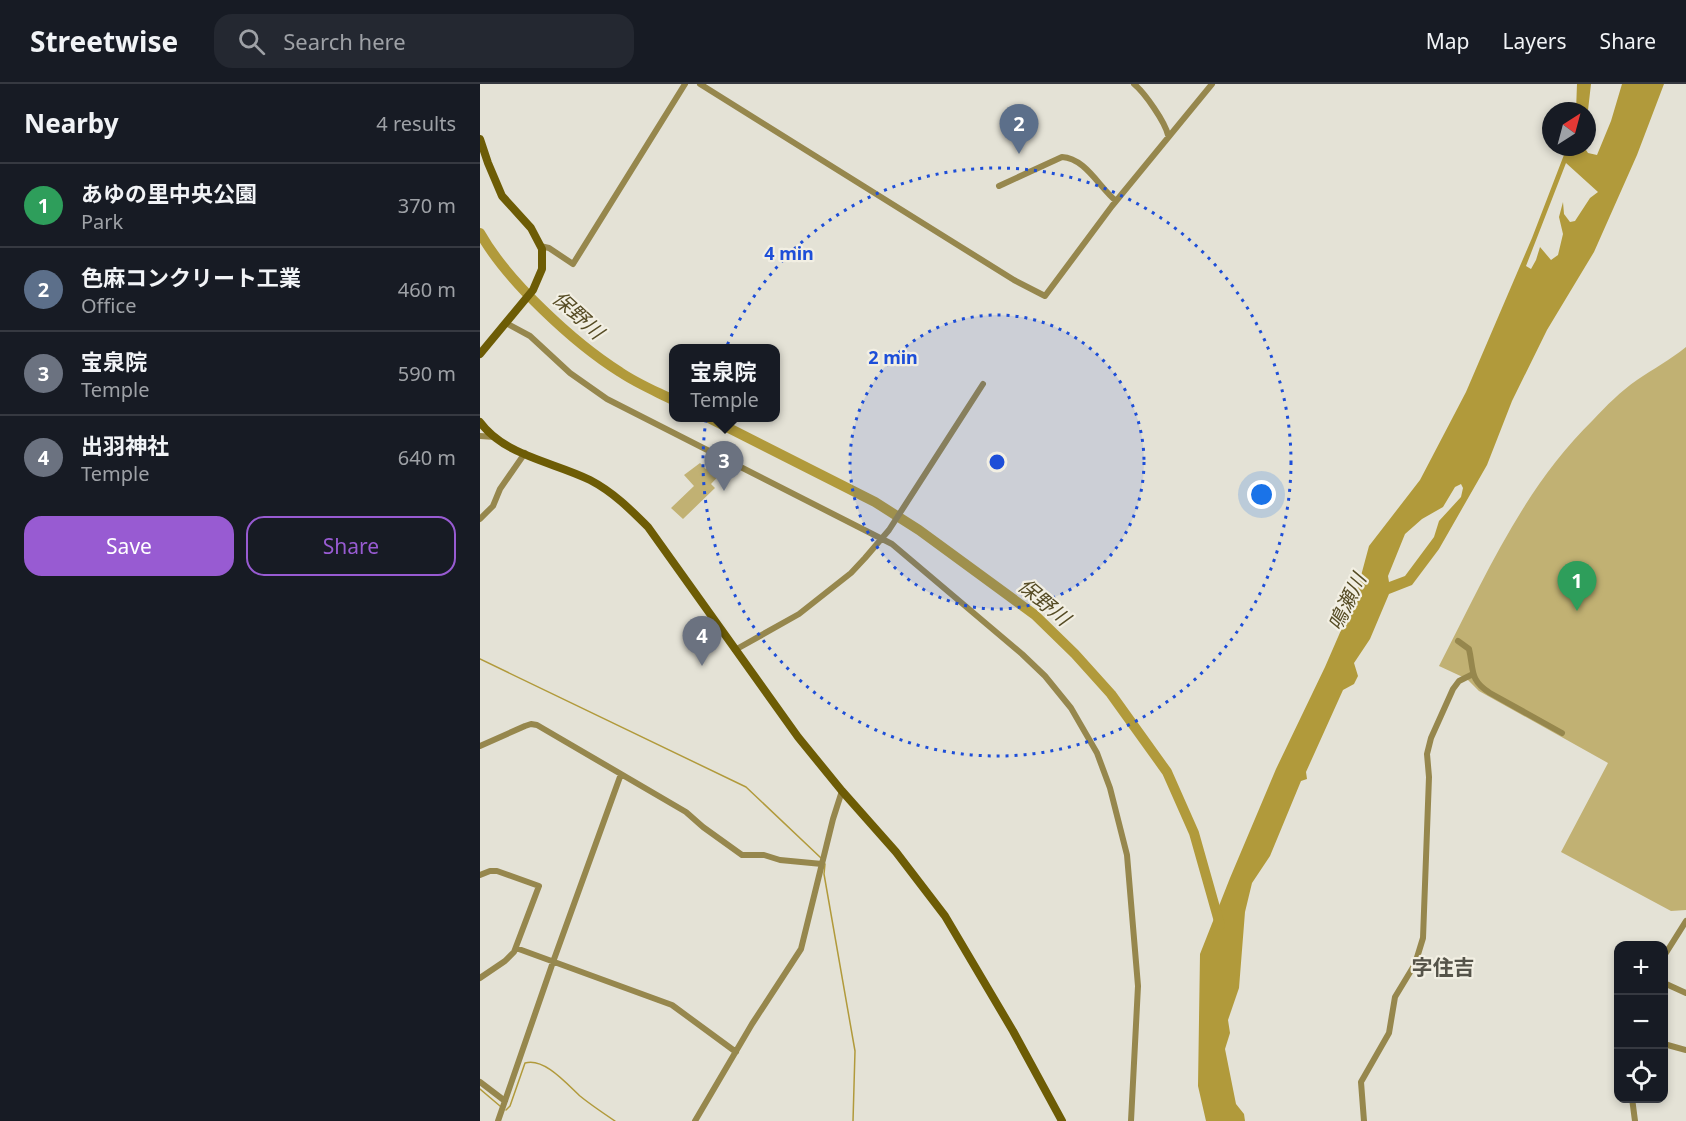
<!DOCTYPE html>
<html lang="en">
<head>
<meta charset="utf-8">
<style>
	:root { --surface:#171b24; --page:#242831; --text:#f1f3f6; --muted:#9ea1a6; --line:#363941; --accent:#985bd2 }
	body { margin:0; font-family:"Noto Sans","Noto Sans JP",sans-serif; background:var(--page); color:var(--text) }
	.controls { position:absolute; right:18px; bottom:18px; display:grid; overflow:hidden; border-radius:12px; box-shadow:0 3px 9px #0003 }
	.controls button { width:54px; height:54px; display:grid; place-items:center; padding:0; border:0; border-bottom:2px solid var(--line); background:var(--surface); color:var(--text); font:30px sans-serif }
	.compass { position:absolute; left:1062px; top:18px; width:54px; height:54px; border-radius:50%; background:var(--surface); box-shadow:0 3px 9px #0003; rotate:36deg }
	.you { position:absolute; left:782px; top:411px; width:21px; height:21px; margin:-15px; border:4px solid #fff; border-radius:50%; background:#1a73e8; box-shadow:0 0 0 9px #1a73e833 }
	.badge { display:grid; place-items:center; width:39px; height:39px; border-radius:50%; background:var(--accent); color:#fff; font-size:20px; font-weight:700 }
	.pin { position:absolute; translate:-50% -50px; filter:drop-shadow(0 2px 3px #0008) }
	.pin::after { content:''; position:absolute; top:32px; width:21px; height:18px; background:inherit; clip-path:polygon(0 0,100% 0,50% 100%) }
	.popup { position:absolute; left:189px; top:260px; width:111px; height:78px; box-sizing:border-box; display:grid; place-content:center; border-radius:12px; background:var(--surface); filter:drop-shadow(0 2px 4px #0005); font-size:20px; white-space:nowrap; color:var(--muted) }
	.popup b { font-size:22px; color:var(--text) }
	.popup::after { content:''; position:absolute; left:50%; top:100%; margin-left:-12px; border:12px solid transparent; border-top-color:var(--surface) }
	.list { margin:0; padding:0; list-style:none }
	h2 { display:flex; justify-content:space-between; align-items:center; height:78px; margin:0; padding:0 24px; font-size:26px }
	h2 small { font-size:20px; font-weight:400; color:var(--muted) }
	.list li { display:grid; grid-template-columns:39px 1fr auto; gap:18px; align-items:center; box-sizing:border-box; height:84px; padding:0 24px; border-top:2px solid var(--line) }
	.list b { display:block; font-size:22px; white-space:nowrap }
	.list p { margin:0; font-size:20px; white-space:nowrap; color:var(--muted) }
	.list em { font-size:20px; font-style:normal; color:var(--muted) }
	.actions { display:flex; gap:12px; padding:18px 24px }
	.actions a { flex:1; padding:14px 0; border:2px solid var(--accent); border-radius:18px; text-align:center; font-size:21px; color:var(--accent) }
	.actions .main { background:var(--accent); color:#fff }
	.icon { flex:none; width:33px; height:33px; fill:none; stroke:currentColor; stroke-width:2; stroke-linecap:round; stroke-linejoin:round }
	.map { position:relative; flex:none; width:1206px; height:1037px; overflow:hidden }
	header { display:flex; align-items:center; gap:36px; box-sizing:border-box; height:84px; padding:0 30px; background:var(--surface); border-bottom:2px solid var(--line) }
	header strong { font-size:28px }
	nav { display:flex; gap:33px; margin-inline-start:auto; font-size:21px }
	.search { width:420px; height:54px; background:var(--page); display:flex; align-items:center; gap:15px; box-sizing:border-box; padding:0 21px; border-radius:18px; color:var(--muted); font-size:22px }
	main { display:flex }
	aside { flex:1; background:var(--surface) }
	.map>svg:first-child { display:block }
	.green { fill:#c1b173 }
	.water { fill:#b19a3b; fill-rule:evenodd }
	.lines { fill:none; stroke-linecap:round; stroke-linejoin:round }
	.stream { stroke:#b19a3b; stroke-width:1.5 }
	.river { stroke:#b19a3b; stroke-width:10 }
	.street { stroke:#96874d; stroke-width:6 }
	.secondary { stroke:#6d5c05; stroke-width:8 }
	.ring { fill:none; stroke:#1d4ed8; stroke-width:3; stroke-dasharray:3 6 }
	.labels { text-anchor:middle; stroke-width:4.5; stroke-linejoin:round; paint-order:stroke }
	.water-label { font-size:20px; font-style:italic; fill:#564c25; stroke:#f2efe3 }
	.quarter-label { font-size:21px; font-weight:bold; fill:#555349; stroke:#f2efe3 }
	.centre { fill:#1d4ed8; stroke:#f2efe3; stroke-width:3 }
	.ring-label { font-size:18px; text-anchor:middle; font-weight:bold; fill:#1d4ed8; stroke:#f2efe3; stroke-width:4.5; stroke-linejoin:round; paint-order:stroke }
</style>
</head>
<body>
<header>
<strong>Streetwise</strong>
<div class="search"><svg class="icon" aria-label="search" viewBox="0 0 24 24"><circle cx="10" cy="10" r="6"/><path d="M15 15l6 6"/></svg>Search here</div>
<nav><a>Map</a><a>Layers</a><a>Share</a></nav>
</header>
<main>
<aside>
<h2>Nearby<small>4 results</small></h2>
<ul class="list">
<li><span class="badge" style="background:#2e9e5b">1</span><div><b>あゆの里中央公園</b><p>Park</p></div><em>370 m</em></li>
<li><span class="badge" style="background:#5c6f8a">2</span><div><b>色麻コンクリート工業</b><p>Office</p></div><em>460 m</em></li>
<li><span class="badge" style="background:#6b7280">3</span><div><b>宝泉院</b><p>Temple</p></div><em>590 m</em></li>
<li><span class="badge" style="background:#6b7280">4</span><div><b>出羽神社</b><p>Temple</p></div><em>640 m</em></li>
</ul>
<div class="actions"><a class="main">Save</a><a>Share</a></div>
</aside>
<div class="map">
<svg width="1206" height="1037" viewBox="0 0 1206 1037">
	<rect width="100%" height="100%" fill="#e4e2d6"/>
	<path class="green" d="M1206,263V826L1191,827L1081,768L1128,679L999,607L987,595L959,582C1003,497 1043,404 1113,336C1126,322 1141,307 1157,296C1173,285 1190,276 1206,263Z
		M220,379L226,385L230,381L237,385L240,381L245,385L231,400L235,404L203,435L191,424L214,402L204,391Z"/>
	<path class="water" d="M1097,0H1111L1107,35V27H1096Z
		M1142,0H1184L1157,71L1114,168L1067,246L1032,317L1007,381L959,465L932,501L909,510L890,555L874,579L878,592L874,600L863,606L826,688L827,695L821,697L790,772L772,799L765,828L759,904L748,936L750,949L745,965L756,1020L764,1030L765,1037H726L718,1002L720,870L750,794L796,685L845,583L875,514L889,462L940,396L986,308L1052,154L1087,63H1104L1108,69L1117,71L1131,37ZM1086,79L1118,108L1110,114L1095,137L1090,138L1084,130L1083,118L1079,133L1083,150L1078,171L1071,176L1060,163L1056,176L1051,185L1046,182ZM981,400L983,404L981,413L959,437L954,453L925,492L909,498L908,492L925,450L942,435L963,423L975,403Z"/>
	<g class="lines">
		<path class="stream" d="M0,575L266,703L341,774
			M345,780L344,790L375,967L373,1037
			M0,1005L20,1022
			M26,1026L30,1022L45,979C64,973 87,1000 100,1012C111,1021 123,1029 135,1037"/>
		<path class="river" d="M0,149C27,197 94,259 140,288C156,299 175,307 193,316
			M229,334L395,418L439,446L555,531L595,570L631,610L687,688L714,749L740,841"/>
		<path class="street" d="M220,0L465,153L534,196L565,212L632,122L732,0
			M654,0C665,9 685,38 688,51
			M519,102L582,73C605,74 619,103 636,117
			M60,162L69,164L93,180L205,0
			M26,239L50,252L90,289L127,315L412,460L542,570L565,592L591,624L617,669L630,704L647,771L658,902L651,1037
			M0,352L15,353
			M0,435L13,422L20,405L45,369
			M978,557L989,565C994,586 989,596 1010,609L1082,649
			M255,566L319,530L371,489L385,474L409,446L503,300
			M0,662L45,642L51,640L57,641L206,728L223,743L262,771H284L300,776L342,780
			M0,791L10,787H17L59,802L34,868L25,877L0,894
			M36,864L192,921L256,968
			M1184,872L1206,837
			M1184,899L1206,909
			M1184,960L1206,966
			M0,998L25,1017
			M1152,1014L1155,1037
			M18,1037L73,878L141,690
			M215,1037L272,940L321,865L353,735L362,707
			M884,1037L881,998L909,949L915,913L935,880L943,854L949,693L947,670L951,654L973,605L979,597L993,590"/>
		<path class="secondary" d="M0,55L8,79L22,112L51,144L62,165V185L53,206L0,270
			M0,338C25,372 74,378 110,396C133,408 150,425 168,443L318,653L362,707L416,768L465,832L533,947L582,1037"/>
	</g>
	<circle cx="517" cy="378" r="147" fill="#1d4ed8" fill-opacity=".12"/>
	<g class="ring">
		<circle cx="517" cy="378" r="147"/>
		<circle cx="517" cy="378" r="294"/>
	</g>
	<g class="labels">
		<g class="water-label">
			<text transform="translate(98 231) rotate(42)" y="7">保野川</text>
			<text transform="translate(564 518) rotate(40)" y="7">保野川</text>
			<text transform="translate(867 518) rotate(-64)" y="7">鳴瀬川</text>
		</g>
		<g class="quarter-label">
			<text x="963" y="891">字住吉</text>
		</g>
	</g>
	<circle cx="517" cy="378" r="9" class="centre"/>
	<g class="ring-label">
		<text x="309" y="176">4 min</text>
		<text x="413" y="280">2 min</text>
	</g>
</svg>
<div class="controls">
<button>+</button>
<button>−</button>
<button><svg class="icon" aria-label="locate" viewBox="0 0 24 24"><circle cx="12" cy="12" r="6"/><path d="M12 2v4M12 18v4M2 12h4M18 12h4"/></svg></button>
</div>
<svg class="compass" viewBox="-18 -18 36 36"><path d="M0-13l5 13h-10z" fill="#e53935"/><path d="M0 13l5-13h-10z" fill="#9ea1a6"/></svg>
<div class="you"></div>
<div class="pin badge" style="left:1097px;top:527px;background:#2e9e5b">1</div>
<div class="pin badge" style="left:539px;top:70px;background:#5c6f8a">2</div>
<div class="pin badge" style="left:244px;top:407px;background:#6b7280">3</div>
<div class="popup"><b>宝泉院</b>Temple</div>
<div class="pin badge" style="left:222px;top:582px;background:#6b7280">4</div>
</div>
</main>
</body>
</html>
